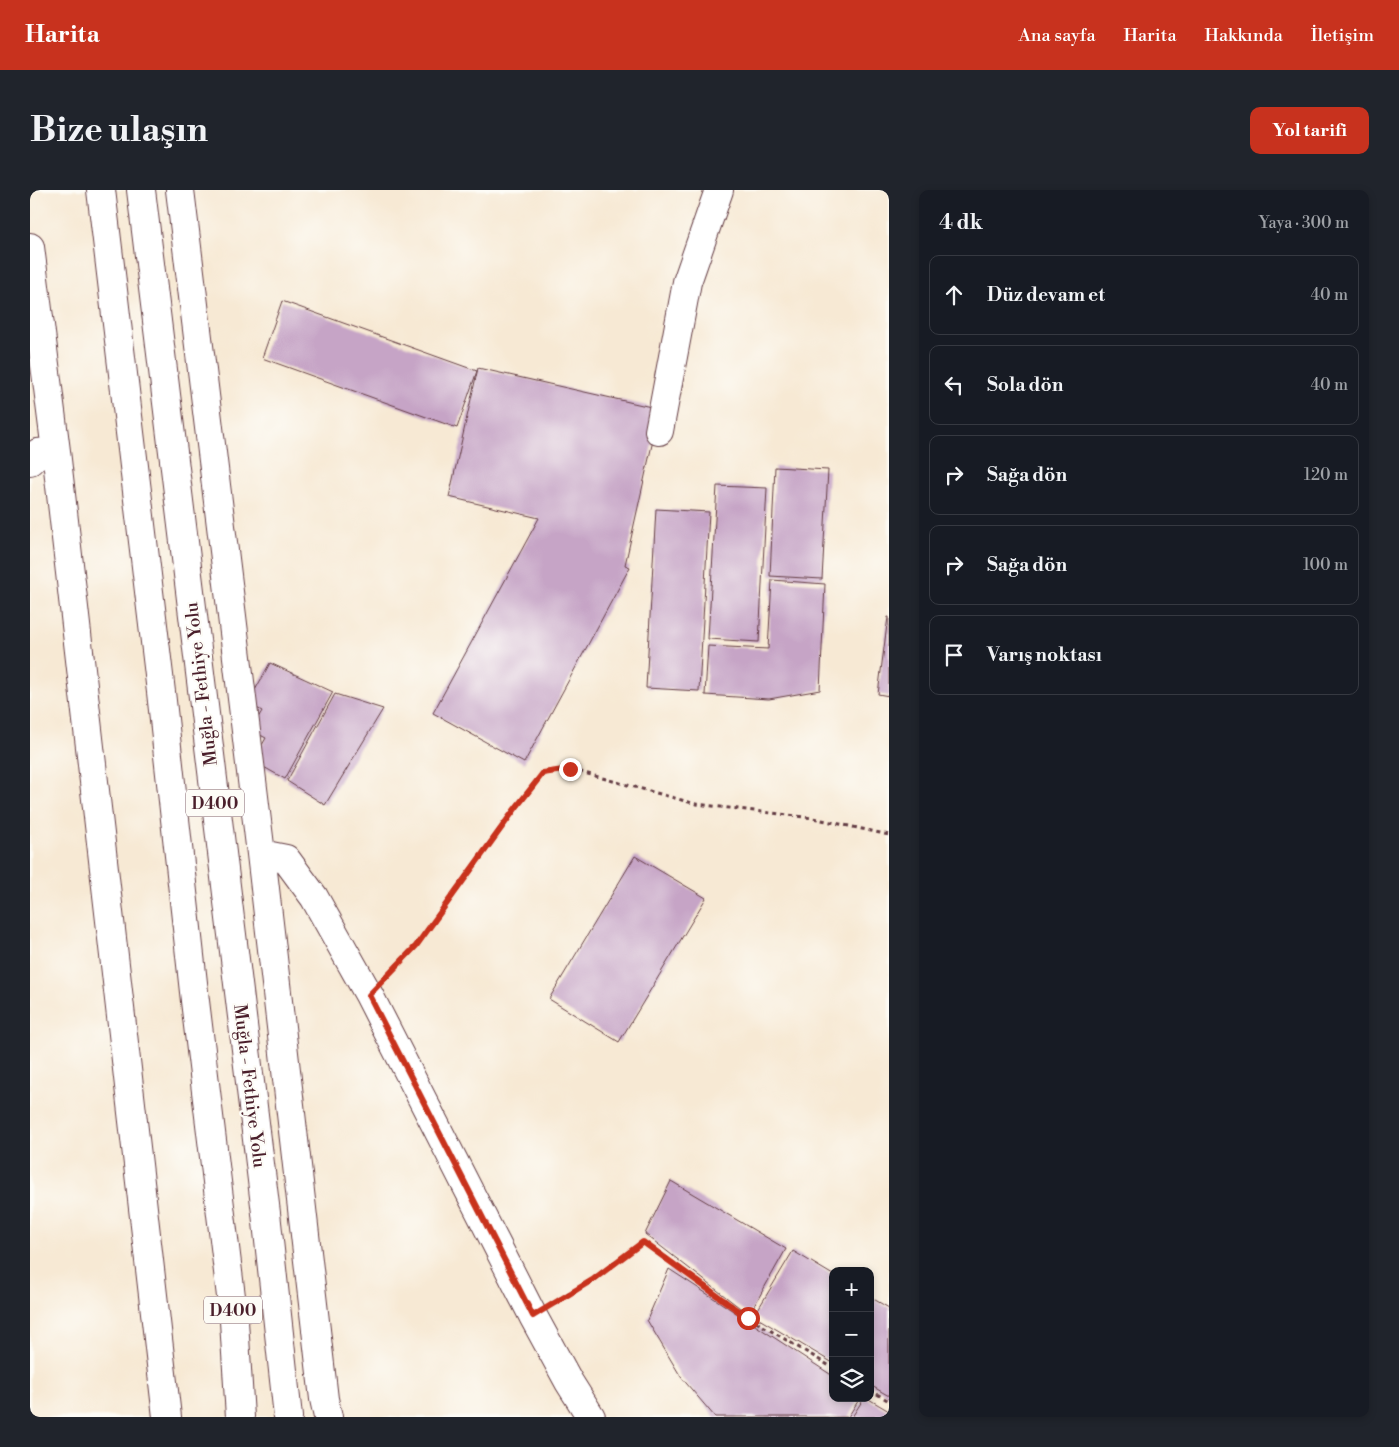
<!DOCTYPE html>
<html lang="tr">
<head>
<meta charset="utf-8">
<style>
	:root { --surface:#171b24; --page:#20242c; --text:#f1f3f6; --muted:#9ea1a6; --line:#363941; --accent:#c8321e }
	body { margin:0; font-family:"Libre Bodoni",serif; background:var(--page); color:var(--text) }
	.controls { position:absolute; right:15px; bottom:15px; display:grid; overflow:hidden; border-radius:10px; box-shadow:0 2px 8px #0003 }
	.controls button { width:45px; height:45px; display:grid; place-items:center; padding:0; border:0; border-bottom:1px solid var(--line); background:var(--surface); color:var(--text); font:25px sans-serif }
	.stop { position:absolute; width:15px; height:15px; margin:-11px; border:4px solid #c8321e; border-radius:50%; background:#fff }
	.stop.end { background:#c8321e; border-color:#fff; box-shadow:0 1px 5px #0008 }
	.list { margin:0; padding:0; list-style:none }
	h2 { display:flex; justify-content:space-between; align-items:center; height:65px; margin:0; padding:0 20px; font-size:21px }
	h2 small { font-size:16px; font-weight:400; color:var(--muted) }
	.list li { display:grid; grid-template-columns:32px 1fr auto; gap:15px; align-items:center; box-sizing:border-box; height:80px; margin:0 10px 10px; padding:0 10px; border:1px solid var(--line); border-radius:10px }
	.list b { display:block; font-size:19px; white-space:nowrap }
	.list em { font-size:16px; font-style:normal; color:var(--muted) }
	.icon { flex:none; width:28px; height:28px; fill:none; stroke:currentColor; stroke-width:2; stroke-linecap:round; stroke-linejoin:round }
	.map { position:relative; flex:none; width:859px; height:1227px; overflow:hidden; border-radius:10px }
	header { display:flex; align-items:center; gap:30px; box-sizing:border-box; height:70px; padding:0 25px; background:var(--accent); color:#fff }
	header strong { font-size:24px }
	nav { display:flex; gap:28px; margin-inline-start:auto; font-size:18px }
	.intro { display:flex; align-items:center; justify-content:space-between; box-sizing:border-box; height:120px; padding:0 30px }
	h1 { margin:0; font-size:35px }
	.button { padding:12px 22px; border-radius:10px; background:var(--accent); color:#fff; font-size:18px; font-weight:700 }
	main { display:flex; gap:30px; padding:0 30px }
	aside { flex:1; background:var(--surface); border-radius:10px; box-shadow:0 2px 8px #0003 }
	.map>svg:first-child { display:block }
	.building { fill:#c6a4c6 }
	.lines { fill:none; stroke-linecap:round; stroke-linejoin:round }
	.minor-casing { stroke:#643d44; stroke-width:30 }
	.highway-casing { stroke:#643d44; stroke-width:30 }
	.path { stroke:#643d44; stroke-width:3; stroke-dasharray:4 4; stroke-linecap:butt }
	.minor { stroke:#fff; stroke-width:28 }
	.highway { stroke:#fff; stroke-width:28 }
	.route { stroke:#c8321e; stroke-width:6 }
	.labels { text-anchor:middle; stroke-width:4.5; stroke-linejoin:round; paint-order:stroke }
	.shield { fill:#fdfcf7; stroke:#806168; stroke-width:1 }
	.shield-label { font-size:16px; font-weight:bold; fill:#4a1f2b }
	.street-label { font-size:18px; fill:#4a1f2b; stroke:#fdfcf7 }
</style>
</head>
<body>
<header>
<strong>Harita</strong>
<nav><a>Ana sayfa</a><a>Harita</a><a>Hakkında</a><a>İletişim</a></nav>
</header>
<div class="intro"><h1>Bize ulaşın</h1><a class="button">Yol tarifi</a></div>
<main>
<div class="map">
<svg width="859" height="1227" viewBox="0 0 859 1227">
	<rect width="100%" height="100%" fill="#fdfcf7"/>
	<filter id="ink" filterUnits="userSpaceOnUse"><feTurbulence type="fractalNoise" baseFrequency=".02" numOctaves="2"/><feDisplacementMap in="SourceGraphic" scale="10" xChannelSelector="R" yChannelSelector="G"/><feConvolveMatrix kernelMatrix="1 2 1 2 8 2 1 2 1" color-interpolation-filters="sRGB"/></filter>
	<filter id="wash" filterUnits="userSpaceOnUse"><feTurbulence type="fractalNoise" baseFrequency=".0096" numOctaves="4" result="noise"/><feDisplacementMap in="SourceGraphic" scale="20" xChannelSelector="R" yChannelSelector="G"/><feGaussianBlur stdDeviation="1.12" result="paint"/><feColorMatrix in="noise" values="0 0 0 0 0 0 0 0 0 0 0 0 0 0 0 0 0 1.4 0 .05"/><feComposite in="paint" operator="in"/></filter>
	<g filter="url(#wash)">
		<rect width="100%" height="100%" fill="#f7e9d4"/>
		<g id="blocks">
			<path class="building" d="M252,111L447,181L427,238L232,168Z
				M448,178L630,219L595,375L600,377L494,573L403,523L509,328L419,307Z
				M745,277L798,280L792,389L740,386Z
				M687,296L737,298L729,452L678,449Z
				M626,319L679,322L669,501L616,498Z
				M742,390L795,394L790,500L739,509L675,505L678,456L738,459Z
				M858,427H859V506L848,504Z
				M240,473L303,502L255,589L223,571L236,548L221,540L232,521L218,513Z
				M305,504L353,519L295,615L257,591Z
				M605,666L676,708L589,852L519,809Z
				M641,991L756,1059L719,1125L615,1044Z
				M763,1061L803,1085V1173L724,1126Z
				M639,1079L803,1186V1208H830L818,1227H685L651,1187L617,1130Z
				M840,1107L859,1118V1206L840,1195Z
				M834,1208H837L859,1221V1227H822Z"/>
		</g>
	</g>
	<g filter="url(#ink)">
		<use href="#blocks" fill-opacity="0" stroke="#643d44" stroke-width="1"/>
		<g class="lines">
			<g class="minor-casing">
				<path id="minor" d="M150,0L231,664L294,1209L298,1227
					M0,57L26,261L137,1227
					M629,241L657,92L689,0
					M0,271L8,263L26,261
					M231,664L256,669L284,707L339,805L503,1126L539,1192L561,1227"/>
			</g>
			<g class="highway-casing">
				<path id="highway" d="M71,0L131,502L165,811L204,1131L210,1227
					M111,0L236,1023L258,1227"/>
			</g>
			<path class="path" d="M355,788L386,756L485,619L513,583L540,579L666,614L783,628L859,645
				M523,1114L564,1089L613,1052L718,1127L803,1178
				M840,1200L859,1211"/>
			<use href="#minor" class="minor"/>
			<use href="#highway" class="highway"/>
		</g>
	</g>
	<g class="lines" filter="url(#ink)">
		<path class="route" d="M540,579L513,583L485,619L386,756L339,805L503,1126L564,1089L613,1052L718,1128"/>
	</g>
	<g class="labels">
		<g class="shield">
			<rect x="156" y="599.5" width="58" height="27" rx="4"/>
			<rect x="174" y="1106.5" width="58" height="27" rx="4"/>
		</g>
		<g class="shield-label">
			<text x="185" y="619">D400</text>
			<text x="203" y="1126">D400</text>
		</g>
		<g class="street-label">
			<text transform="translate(171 494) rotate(-97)" y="6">Muğla - Fethiye Yolu</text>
			<text transform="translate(220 896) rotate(83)" y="6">Muğla - Fethiye Yolu</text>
		</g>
	</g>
</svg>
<div class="controls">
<button>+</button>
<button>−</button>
<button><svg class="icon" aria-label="layers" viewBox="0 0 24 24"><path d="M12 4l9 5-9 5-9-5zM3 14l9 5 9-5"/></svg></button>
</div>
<div class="stop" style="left:718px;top:1128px"></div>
<div class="stop end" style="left:540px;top:579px"></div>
</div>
<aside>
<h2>4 dk<small>Yaya · 300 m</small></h2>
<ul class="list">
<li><svg class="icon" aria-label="ahead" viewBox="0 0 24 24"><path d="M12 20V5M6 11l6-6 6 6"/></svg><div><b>Düz devam et</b></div><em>40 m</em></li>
<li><svg class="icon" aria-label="left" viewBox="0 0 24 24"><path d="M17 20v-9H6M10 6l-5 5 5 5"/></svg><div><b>Sola dön</b></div><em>40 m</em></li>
<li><svg class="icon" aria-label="right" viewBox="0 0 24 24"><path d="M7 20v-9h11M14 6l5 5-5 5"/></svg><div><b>Sağa dön</b></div><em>120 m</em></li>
<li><svg class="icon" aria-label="right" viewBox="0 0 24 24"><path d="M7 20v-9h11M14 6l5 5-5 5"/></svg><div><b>Sağa dön</b></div><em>100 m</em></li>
<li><svg class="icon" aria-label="arrive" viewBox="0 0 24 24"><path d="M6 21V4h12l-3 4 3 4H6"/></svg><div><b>Varış noktası</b></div></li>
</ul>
</aside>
</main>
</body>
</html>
